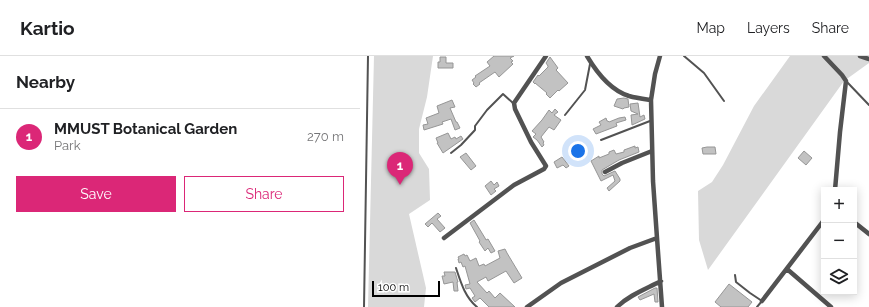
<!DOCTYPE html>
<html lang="en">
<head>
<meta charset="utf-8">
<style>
	:root { --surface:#fff; --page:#f2f2f2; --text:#202124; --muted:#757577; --line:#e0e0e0; --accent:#db2777 }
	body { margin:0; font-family:Raleway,sans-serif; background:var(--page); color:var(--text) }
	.controls { position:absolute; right:12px; bottom:12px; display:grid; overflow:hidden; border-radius:0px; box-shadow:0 2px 10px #0003 }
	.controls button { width:36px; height:36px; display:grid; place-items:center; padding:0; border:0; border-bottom:1px solid var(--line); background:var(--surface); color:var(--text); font:20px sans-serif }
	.scale { position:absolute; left:12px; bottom:10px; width:68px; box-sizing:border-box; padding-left:4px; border:2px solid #000; border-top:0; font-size:11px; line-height:14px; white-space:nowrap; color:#000; -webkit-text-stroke:3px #fff; paint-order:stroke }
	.you { position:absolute; left:218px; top:95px; width:14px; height:14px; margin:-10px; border:3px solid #fff; border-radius:50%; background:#1a73e8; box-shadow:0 0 0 6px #1a73e833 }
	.badge { display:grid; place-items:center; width:26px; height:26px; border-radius:50%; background:var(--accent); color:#fff; font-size:13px; font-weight:700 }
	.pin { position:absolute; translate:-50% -33px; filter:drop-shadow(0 1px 2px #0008) }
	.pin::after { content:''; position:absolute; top:21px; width:14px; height:12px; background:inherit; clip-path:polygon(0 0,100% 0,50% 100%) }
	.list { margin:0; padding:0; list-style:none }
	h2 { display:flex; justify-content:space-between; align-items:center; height:52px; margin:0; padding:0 16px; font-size:17px }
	h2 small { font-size:13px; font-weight:400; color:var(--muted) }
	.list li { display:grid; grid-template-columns:26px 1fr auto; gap:12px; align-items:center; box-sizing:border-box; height:56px; padding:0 16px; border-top:1px solid var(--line) }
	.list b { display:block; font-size:15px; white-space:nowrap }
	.list p { margin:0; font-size:13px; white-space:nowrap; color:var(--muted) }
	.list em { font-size:13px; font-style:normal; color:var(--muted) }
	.actions { display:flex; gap:8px; padding:12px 16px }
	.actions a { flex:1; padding:9px 0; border:1px solid var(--accent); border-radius:0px; text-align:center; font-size:14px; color:var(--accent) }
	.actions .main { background:var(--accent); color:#fff }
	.icon { flex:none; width:22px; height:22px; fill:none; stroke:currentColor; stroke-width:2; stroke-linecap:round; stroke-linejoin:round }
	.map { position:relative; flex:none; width:509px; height:251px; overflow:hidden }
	header { display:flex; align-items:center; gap:24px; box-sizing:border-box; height:56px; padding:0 20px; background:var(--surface); border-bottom:1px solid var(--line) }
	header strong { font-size:19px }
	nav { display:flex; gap:22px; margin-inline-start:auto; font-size:14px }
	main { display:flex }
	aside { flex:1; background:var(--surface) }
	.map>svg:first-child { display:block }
	.green { fill:#d9d9d9 }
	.building { fill:#c2c2c2; stroke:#969696 }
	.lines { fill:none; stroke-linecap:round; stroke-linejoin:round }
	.lane { stroke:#525252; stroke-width:2 }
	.street { stroke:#525252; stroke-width:4.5 }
</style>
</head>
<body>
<header>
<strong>Kartio</strong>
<nav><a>Map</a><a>Layers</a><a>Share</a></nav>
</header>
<main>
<aside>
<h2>Nearby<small></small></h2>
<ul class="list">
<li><span class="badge">1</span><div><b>MMUST Botanical Garden</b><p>Park</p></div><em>270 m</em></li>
</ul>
<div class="actions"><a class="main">Save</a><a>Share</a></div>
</aside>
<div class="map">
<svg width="509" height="251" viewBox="0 0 509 251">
	<rect width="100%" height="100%" fill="#fff"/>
	<path class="green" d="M14,0H73L67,41L59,73V97L69,113L70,144L49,158L66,232L64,251H8Z
		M430,0H509V7L484,25L348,214L339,184L338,135L352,126L363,109L394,50Z"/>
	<path class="building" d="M134,0H154L150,2L153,5L151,6L153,8L139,21L135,16L119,27L120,28L116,31L113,28L114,27L112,24L116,21L115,20L130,10L127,6Z
		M80,1H86V7H93V12H78V6H80Z
		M190,1L198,12L196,14L208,27L199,35L198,34L190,42L186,38L187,37L175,27V28L173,26L178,19L179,20L188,11V10L186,7Z
		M264,42L268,43L269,51L264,52L263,53L254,50L257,43Z
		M92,44L95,51L90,52L96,66H97L100,72L95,74L91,63L82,66L83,68L64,74L63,69L68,68L66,62L79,57L77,50Z
		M278,47L280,61L284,59L285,63L272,69L271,59L278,58L271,55L270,48Z
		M195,53L198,56L194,59L201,64L194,74L189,71L181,81L184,86L183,87L184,89L182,91L177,84L173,81L176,78L172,75L182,64L189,54L192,57Z
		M265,61L266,64L256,67L257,70L236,78L233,73L241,69L239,66L246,62L247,65H248L249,66L259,62Z
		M88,77L91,83L95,81L96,83L101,80L103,83L83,97L77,87H78L76,82Z
		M275,90V92L278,91L279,96L259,104L242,114V118L244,120L255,115L260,123V125L249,135L247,132L255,125L253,119L241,125L231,105L239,100V102L249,98V96L254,94L256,98L264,96V94Z
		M347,91H355L356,98H343L342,92Z
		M444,95L452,102L446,109L438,102Z
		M106,97L116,110L111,114L100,101Z
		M202,101L209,110L206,112L203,109L197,112L194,106Z
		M131,125L134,129L137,126L139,130L134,133L136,135L131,139L125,130Z
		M78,157L81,160L77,163L85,172L80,176L72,167L68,171L65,168Z
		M114,164L125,182L126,184L128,183L135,195L131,197L128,192L125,195L119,186L120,185L110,167Z
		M145,193L147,197L162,222L154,227L146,215L128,225L126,221L117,226L127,237L129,235L135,242L140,237L155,251H129L120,242L115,246L112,242L115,240L110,232L106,233L105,229L110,228L105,210L103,211L101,206L99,207L98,203H99L98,201L104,198L105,200L107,199L110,205L116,202L119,210L124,208L125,210L140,202L138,195Z
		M84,216H95L98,226H97L98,235H94L93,226L84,228L82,220H85Z
		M369,228L392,246L388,251H361L355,246Z
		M295,232H297L298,246H295L294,238L280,244L278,241Z"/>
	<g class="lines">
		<path class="lane" d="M324,0L344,17L364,45
			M487,26L509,49
			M205,59L225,34L230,8
			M241,84L290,65
			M91,97L101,89L115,74V70L127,54L143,38L153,47
			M96,212C101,227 105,241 117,251
			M375,219L376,226L390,237L402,245L397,251
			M4,251L8,0"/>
		<path class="street" d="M227,0C237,17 250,34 269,40C276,42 284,43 291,44
			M300,0L295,18L291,44L293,125L297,182L302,251
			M464,0L482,19L486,25L480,76L475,134
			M500,0L509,3
			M245,116L262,107L292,95
			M494,166L509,178
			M84,182L154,129L184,113L186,110L171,86L155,53L154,47L186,0
			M427,213L471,251
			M402,245L464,164
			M167,251L201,227L270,192L297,182
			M257,251C269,239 286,233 301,225"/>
	</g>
</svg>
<div class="controls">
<button>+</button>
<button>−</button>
<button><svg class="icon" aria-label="layers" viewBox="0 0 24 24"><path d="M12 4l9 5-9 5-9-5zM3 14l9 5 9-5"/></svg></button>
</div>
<div class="scale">100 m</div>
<div class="you"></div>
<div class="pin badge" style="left:40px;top:129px">1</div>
</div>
</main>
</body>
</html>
